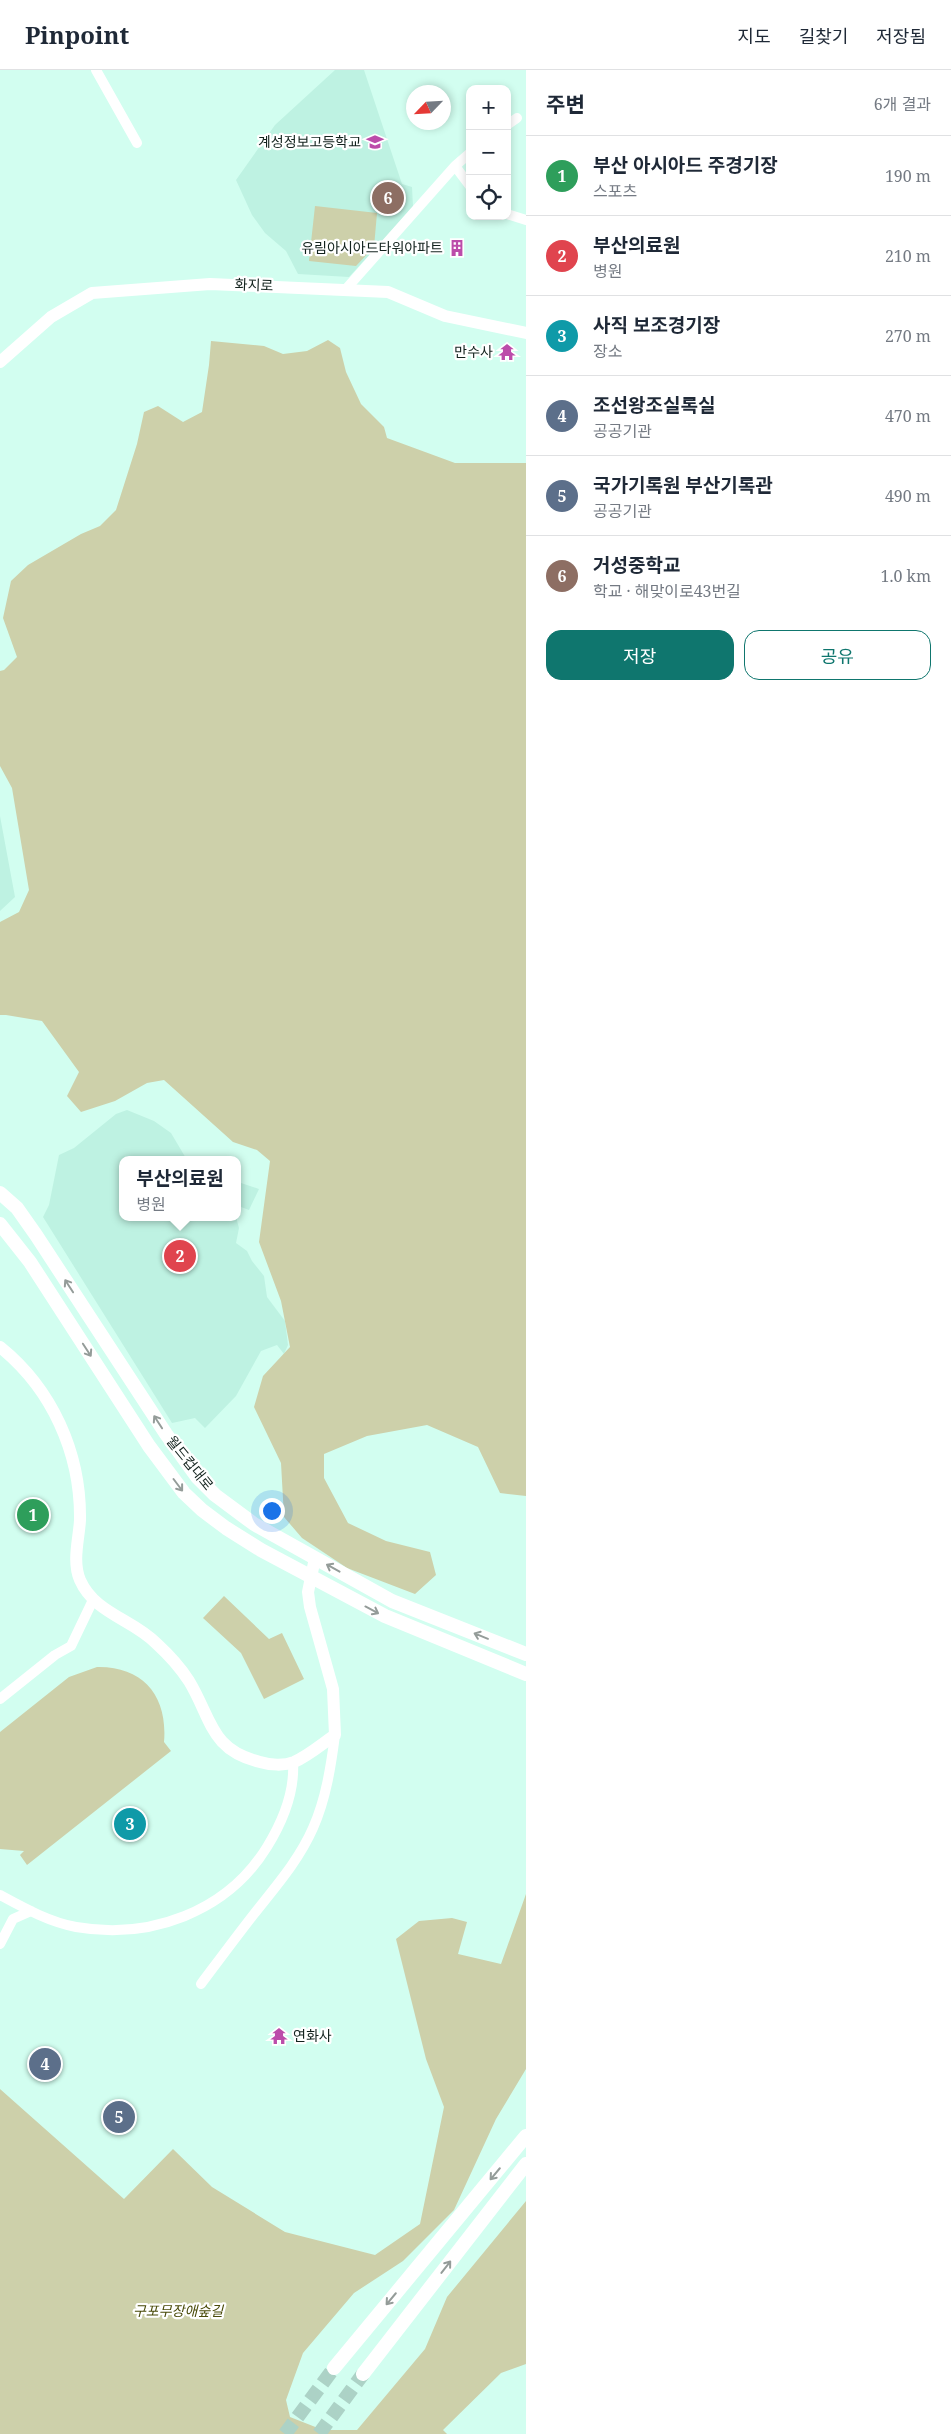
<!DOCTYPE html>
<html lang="ko">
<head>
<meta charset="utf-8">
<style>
	:root { --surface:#fff; --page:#f6f6f7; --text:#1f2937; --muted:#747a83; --line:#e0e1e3; --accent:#0f766e }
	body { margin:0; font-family:"Noto Serif","Noto Sans KR",serif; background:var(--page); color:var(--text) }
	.controls { position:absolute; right:15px; top:15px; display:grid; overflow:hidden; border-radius:10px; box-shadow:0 2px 8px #0003 }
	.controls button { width:45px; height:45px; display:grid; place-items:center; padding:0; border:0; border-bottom:1px solid var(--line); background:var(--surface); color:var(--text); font:25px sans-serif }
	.compass { position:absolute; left:406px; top:15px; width:45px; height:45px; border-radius:50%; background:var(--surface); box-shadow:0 2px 8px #0003; rotate:245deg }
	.you { position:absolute; left:271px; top:1440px; width:18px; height:18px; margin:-12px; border:4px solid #fff; border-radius:50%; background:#1a73e8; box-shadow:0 0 0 8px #1a73e833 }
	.badge { display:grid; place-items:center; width:32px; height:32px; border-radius:50%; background:var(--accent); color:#fff; font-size:16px; font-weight:700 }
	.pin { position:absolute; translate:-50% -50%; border:2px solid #fff; box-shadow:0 1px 5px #0006 }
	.popup { position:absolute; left:119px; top:1086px; width:122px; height:65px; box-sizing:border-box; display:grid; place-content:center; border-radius:10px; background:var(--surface); filter:drop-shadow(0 1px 4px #0005); font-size:16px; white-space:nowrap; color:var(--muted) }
	.popup b { font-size:19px; color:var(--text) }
	.popup::after { content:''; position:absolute; left:50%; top:100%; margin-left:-10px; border:10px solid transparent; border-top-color:var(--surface) }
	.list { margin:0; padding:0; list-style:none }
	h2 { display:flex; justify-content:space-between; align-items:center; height:65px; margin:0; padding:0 20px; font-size:21px }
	h2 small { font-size:16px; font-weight:400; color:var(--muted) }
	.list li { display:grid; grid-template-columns:32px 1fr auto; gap:15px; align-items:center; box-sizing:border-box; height:80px; padding:0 20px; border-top:1px solid var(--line) }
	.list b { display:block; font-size:19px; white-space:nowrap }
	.list p { margin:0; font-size:16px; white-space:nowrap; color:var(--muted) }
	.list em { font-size:16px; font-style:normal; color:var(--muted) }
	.actions { display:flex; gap:10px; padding:15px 20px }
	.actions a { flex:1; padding:11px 0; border:1px solid var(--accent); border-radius:15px; text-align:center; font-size:18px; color:var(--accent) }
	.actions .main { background:var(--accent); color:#fff }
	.icon { flex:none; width:28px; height:28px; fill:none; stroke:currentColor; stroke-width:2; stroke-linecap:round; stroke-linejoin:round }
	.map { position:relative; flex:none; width:526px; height:2364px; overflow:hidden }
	header { display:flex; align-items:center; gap:30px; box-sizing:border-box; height:70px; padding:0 25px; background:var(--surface); border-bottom:1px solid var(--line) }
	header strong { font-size:24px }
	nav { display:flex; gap:28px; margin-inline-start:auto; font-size:18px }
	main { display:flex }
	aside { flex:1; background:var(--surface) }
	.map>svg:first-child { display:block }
	.built { fill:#bef2e2 }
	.green { fill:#cdd0aa }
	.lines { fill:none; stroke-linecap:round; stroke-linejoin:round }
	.secondary-tunnel { stroke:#acd2c6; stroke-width:14; stroke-dasharray:14 7; stroke-linecap:butt }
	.minor { stroke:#fff; stroke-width:10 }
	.tertiary { stroke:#fff; stroke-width:12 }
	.secondary { stroke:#fff; stroke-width:14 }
	.oneway { stroke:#949c99 }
	.labels { text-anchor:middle; stroke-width:4.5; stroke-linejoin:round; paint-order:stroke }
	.poi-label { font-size:14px; fill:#12221d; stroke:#fff; text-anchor:end }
	.street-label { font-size:14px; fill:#12221d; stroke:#fff }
	.park-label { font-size:14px; font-style:italic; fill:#494a09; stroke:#fff }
</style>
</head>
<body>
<header>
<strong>Pinpoint</strong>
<nav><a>지도</a><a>길찾기</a><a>저장됨</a></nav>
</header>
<main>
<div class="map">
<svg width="526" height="2364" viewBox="0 0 526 2364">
	<rect width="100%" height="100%" fill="#d2fef0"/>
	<path class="built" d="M335,0H364L402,114L412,117L413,137L349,207L298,204L286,181L265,163L252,145L236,110L275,55Z
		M0,746L15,827L0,841Z
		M127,1040L154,1051L171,1063L187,1090H122V1147H236L239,1158L236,1173L247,1181L252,1191L264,1206L267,1227L285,1251L288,1275L284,1284L277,1275L261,1281L236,1326L205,1358L195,1348L172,1353L43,1147L49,1135L59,1085L74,1078L116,1044Z
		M238,1112L259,1119L249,1140L241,1137L238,1142Z"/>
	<path class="green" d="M315,136L377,143L374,177L356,196L309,191Z
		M328,270L340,278L346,302L361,334L384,357L387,368L455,393H526V1426L500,1423L478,1377L427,1355L367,1366L324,1384V1408L348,1453L386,1471L430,1482L436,1505L415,1524L347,1498L302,1468L284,1447L281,1393L254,1337L263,1306L290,1277L281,1231L259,1172L270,1091L257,1080L233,1072L164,1010L147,1013L115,1031L81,1042L67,1026L79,1002L42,951L6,945H0V852L19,842L29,820L12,718L0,696V601L4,600L17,587L3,548L11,511L28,495L81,464L100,456L116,440L137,374L144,342L158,336L183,352L202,342L209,295L211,271L264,276L283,284L307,281Z
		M224,1526L269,1569L282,1563L304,1609L264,1629L241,1583L203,1548Z
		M97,1597C143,1596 168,1626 164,1672L171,1681L27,1795L20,1785L24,1781L0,1779V1662L69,1607Z
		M526,1824V1999L496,2049L454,2140L403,2191L354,2223L303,2283L286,2330L290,2347L323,2360H357L425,2279L447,2227L526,2131V2294L501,2303L443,2360L447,2364H0V2019L124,2129L173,2079L212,2117L285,2162L375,2185L420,2154L444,2037L426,1989L396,1869L419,1851L452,1848L467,1852L458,1884L501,1894Z"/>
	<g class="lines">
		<path class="secondary-tunnel" d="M285,2364L334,2298
			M319,2364L363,2304"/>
		<path class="minor" d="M96,0L137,73
			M507,55L517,48
			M455,96L470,83
			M507,144L526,150
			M346,219L455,96L470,116
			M0,1629L55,1585L71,1576L93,1530
			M0,1825C24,1838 49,1852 76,1857C150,1870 227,1842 267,1777C283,1751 295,1723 293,1692
			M0,1874L13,1849L31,1841
			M201,1914C219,1890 236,1867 254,1844C276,1816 299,1790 313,1758C326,1729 331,1696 335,1665"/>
		<path class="tertiary" d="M0,292L51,247L92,223L210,214L388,222L445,246L526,263
			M0,1277C52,1319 81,1383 80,1450C79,1469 72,1491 80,1510C95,1544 133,1549 157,1574C169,1585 180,1597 189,1611C212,1649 210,1680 260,1692C270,1695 284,1696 294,1692C308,1686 322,1674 335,1665L333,1619L310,1537L308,1522L315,1488"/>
		<path class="secondary" d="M0,1123L17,1138L36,1165L166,1364L197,1407L215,1425L254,1454L392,1531L526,1584
			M0,1154L30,1192L149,1376L184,1423L202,1440L226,1458L261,1480L385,1546L526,1604
			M334,2298L526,2066
			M363,2304L526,2094"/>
	</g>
	<defs><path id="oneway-shaft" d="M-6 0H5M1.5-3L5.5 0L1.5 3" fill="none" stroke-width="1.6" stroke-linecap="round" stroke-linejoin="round" transform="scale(1.25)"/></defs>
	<g class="oneway">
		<use href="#oneway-shaft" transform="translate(69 1216) rotate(-123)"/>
		<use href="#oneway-shaft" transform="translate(87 1280) rotate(57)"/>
		<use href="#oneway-shaft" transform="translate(158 1352) rotate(-123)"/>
		<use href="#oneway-shaft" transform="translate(178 1415) rotate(53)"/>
		<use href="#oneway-shaft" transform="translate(333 1498) rotate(-151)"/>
		<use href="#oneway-shaft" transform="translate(372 1540) rotate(28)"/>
		<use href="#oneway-shaft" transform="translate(481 1566) rotate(-158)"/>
		<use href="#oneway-shaft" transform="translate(495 2104) rotate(130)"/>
		<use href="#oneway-shaft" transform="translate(446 2197) rotate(-52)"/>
		<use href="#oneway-shaft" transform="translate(391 2229) rotate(130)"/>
	</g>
	<defs>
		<g id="school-bare" transform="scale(1.35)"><path d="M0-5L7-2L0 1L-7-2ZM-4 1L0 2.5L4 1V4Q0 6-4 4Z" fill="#bc4caa" stroke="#fff" stroke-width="2.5" paint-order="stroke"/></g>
		<g id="building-bare" transform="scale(1.35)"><path d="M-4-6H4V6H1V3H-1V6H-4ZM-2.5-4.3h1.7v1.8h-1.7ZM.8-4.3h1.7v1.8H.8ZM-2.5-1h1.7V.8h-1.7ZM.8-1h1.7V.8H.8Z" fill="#bc4caa" stroke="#fff" stroke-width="2.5" paint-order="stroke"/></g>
		<g id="temple-bare" transform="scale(1.35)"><path d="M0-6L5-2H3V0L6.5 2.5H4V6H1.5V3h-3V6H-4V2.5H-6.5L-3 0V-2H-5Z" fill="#bc4caa" stroke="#fff" stroke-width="2.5" paint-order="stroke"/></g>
	</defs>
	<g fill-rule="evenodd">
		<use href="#school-bare" x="375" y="72"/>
		<use href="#building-bare" x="457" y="178"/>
		<use href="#temple-bare" x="507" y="282"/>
		<use href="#temple-bare" x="279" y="1966"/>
	</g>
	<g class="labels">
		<g class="poi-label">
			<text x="361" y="77">계성정보고등학교</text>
			<text x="443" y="183">유림아시아드타워아파트</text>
			<text x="493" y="287">만수사</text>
			<text x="293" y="1971" text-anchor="start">연화사</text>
		</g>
		<g class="street-label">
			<text transform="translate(254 215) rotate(2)" y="5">화지로</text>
			<text transform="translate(190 1393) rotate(51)" y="5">월드컵대로</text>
		</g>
		<g class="park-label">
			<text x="178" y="2246">구포무장애숲길</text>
		</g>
	</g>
</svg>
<div class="controls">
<button>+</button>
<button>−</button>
<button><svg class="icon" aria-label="locate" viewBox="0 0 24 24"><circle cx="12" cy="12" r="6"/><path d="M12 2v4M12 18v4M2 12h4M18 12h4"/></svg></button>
</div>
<svg class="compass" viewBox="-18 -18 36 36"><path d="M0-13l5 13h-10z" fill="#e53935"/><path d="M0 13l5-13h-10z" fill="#747a83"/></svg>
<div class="you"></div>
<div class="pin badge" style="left:33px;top:1445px;background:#2e9e5b">1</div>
<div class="pin badge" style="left:180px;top:1186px;background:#e0444e">2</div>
<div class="popup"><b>부산의료원</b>병원</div>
<div class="pin badge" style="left:130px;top:1754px;background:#0f9aa8">3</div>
<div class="pin badge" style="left:45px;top:1994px;background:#5c6f8a">4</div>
<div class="pin badge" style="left:119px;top:2047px;background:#5c6f8a">5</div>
<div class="pin badge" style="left:388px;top:128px;background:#8d6e63">6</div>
</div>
<aside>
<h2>주변<small>6개 결과</small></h2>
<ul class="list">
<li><span class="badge" style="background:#2e9e5b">1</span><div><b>부산 아시아드 주경기장</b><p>스포츠</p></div><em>190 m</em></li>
<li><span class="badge" style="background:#e0444e">2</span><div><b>부산의료원</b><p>병원</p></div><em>210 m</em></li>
<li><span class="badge" style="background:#0f9aa8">3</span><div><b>사직 보조경기장</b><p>장소</p></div><em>270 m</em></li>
<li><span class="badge" style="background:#5c6f8a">4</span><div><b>조선왕조실록실</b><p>공공기관</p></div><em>470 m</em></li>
<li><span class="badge" style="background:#5c6f8a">5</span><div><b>국가기록원 부산기록관</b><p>공공기관</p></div><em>490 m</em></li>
<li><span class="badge" style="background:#8d6e63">6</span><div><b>거성중학교</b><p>학교 · 해맞이로43번길</p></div><em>1.0 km</em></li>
</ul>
<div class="actions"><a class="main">저장</a><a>공유</a></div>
</aside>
</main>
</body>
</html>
